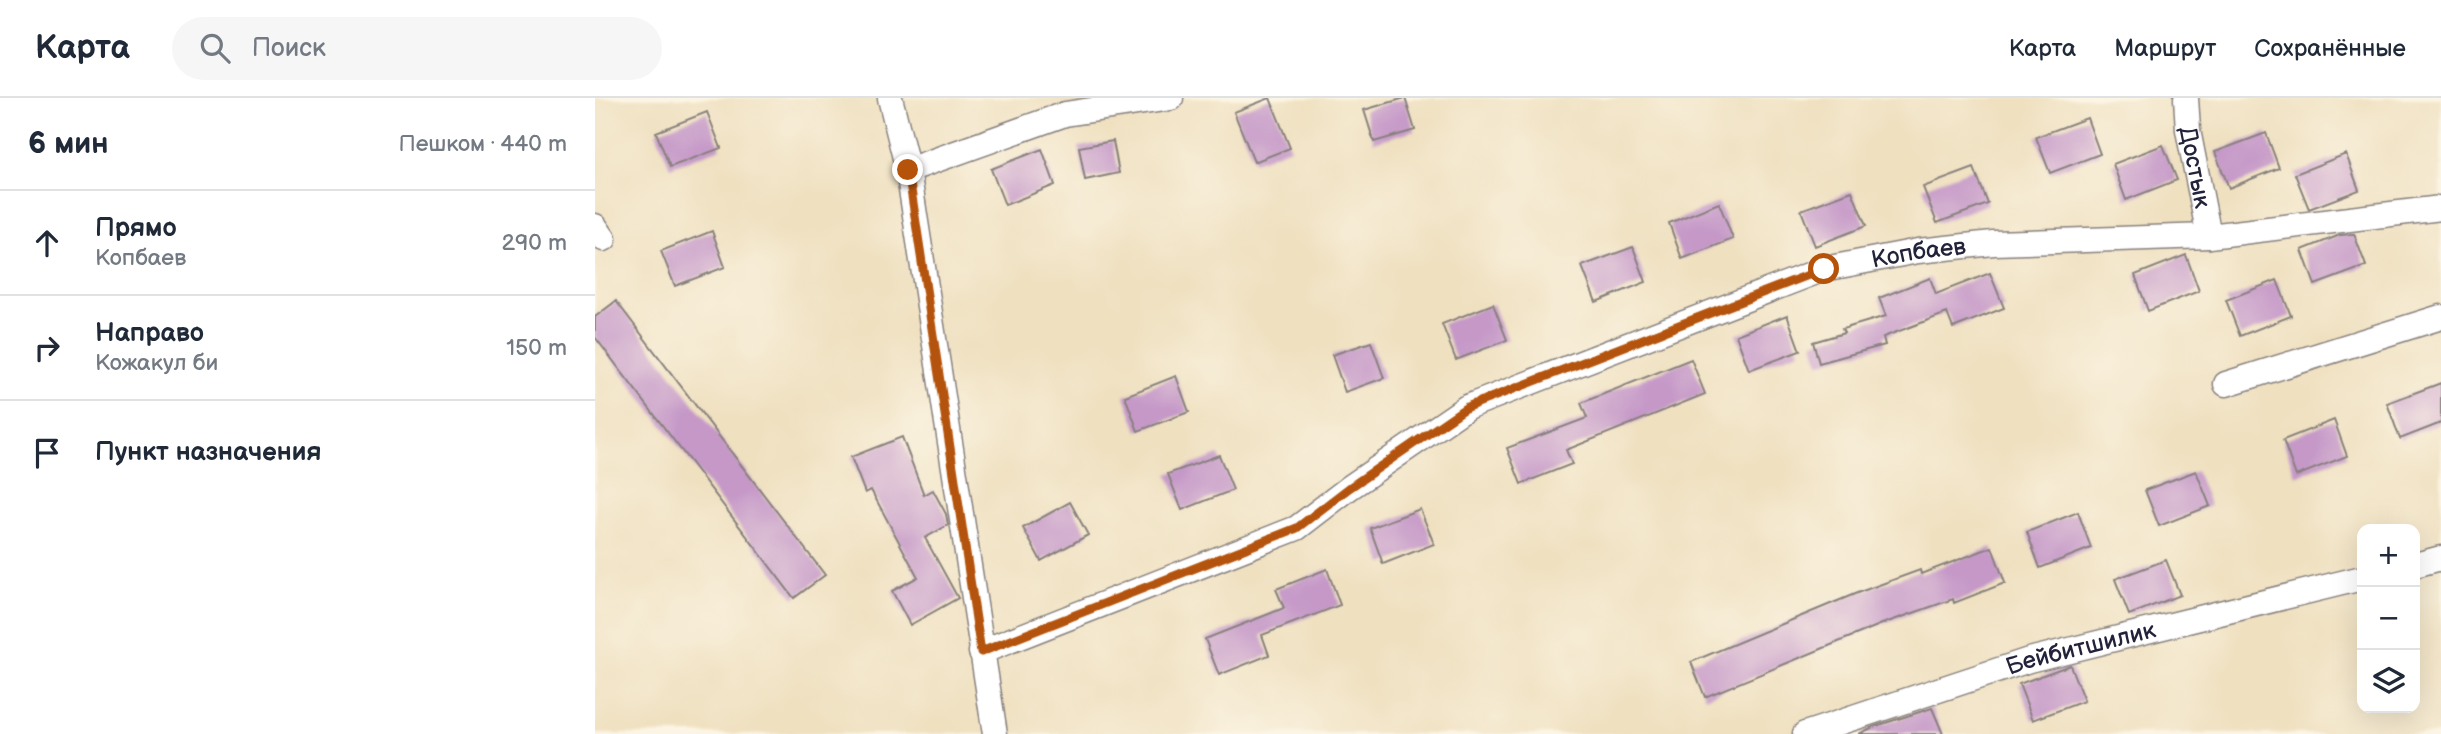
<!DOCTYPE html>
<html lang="ru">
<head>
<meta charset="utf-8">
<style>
	:root { --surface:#fff; --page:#f6f6f7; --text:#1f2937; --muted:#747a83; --line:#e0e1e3 }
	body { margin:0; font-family:"Balsamiq Sans",sans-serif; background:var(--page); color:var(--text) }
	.controls { position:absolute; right:21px; bottom:21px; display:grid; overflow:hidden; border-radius:14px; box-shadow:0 7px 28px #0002 }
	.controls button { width:63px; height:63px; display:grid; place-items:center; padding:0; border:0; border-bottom:2px solid var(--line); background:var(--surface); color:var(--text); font:35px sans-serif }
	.stop { position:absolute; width:21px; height:21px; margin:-16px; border:5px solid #b45309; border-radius:50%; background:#fff }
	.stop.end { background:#b45309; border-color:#fff; box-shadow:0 2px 7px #0008 }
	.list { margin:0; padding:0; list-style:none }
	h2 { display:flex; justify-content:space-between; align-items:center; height:91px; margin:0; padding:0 28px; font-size:30px }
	h2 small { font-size:23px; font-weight:400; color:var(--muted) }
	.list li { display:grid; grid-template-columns:46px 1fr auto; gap:21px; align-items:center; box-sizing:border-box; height:105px; padding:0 28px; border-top:2px solid var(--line) }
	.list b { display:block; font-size:26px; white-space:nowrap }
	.list p { margin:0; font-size:23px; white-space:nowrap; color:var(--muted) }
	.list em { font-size:23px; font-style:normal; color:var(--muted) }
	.icon { flex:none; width:38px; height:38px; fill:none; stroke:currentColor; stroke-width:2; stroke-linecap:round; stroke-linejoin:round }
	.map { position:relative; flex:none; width:1846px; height:636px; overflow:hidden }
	header { display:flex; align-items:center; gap:42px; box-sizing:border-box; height:98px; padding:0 35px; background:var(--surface); border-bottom:2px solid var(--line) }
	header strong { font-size:33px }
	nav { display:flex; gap:38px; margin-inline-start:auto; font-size:24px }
	.search { width:490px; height:63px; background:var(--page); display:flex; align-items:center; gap:18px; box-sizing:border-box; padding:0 24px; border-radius:38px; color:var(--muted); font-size:26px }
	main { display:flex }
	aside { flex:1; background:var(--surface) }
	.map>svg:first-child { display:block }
	.building { fill:#c598c8 }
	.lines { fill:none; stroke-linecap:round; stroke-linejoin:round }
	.street-casing { stroke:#88817e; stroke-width:27 }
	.street { stroke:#fff; stroke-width:24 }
	.route { stroke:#b45309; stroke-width:9 }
	.labels { text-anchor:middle; stroke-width:5; stroke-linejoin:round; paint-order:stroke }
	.street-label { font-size:24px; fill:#22223b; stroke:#fcf5e5 }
</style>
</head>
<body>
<header>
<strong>Карта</strong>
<div class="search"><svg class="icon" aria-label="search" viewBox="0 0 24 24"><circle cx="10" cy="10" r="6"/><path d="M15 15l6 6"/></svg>Поиск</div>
<nav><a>Карта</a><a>Маршрут</a><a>Сохранённые</a></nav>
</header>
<main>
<aside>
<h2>6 мин<small>Пешком · 440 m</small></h2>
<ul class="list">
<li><svg class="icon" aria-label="ahead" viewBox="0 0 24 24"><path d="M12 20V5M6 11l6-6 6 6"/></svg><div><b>Прямо</b><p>Копбаев</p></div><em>290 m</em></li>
<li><svg class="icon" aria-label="right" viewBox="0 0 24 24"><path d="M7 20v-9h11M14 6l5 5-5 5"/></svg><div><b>Направо</b><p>Кожакул би</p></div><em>150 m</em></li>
<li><svg class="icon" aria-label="arrive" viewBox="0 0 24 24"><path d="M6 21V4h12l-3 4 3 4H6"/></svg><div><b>Пункт назначения</b></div></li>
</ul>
</aside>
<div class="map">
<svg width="1846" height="636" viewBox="0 0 1846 636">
	<rect width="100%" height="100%" fill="#fcf5e5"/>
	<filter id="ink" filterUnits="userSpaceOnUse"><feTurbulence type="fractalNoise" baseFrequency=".0143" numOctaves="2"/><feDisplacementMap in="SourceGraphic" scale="14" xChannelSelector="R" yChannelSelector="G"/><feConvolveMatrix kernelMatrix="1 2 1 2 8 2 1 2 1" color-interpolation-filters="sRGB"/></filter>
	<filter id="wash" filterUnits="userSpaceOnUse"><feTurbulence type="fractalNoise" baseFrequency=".00686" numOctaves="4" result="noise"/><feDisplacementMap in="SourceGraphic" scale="28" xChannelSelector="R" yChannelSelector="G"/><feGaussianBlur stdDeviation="1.57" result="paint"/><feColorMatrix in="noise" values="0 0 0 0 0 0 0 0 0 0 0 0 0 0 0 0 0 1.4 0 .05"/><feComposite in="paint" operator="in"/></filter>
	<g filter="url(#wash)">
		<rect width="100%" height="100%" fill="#efe0c0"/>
		<g id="blocks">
			<path class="building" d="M675,0L695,50L659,64L639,14Z
				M810,0L820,32L779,44L769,12Z
				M112,14L126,50L75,69L61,34Z
				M1492,20L1505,56L1455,75L1441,39Z
				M1671,35L1684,70L1634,90L1620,54Z
				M518,43L524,75L490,82L484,49Z
				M1568,47L1582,82L1531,102L1518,66Z
				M447,51L460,87L410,107L396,71Z
				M1751,56L1764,92L1714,111L1700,76Z
				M1379,70L1393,106L1342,125L1328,89Z
				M1257,93L1271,128L1220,148L1206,112Z
				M1124,105L1138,141L1087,161L1074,125Z
				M117,133L130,169L80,188L66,153Z
				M1759,136L1771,168L1720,187L1707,152L1745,137Z
				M1038,149L1051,184L1001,204L987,168Z
				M1591,157L1604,193L1553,213L1540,177Z
				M1395,175L1409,210L1358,230L1352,215L1288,239L1290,247L1224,265L1218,244L1249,235L1247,231L1291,218L1284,200L1335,180L1341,196Z
				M1682,182L1696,218L1645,238L1631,202Z
				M21,203L230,477L199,500L0,239V219Z
				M898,206L912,242L861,262L847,226Z
				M1192,217L1205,253L1154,272L1141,237Z
				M776,244L789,280L750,294L737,257Z
				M1096,261L1110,296L971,352L977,366L926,386L912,350L992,320L986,305Z
				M581,278L594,314L543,333L530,298Z
				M1846,285V325L1805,341L1792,305Z
				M1739,322L1752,358L1701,378L1688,342Z
				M307,339L329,397L338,392L351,416L353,427L330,440L363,500L315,527L297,493L323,479L276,392L270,395L256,359Z
				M624,357L638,392L587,412L573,376Z
				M1601,373L1615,408L1564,428L1550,392Z
				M475,404L493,437L446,463L428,430Z
				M825,411L839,446L788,466L775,430Z
				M1483,414L1496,450L1445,470L1432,434Z
				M1397,449L1410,485L1359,505L1358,501L1287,526L1110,599L1096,564L1262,495L1325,472L1326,476Z
				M1571,462L1585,497L1534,517L1520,481Z
				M732,471L745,507L667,537L674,557L624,577L610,541L689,510L681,491Z
				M1475,567L1489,603L1438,622L1424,586Z
				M1337,610L1348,636H1264L1278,629Z"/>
		</g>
	</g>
	<g filter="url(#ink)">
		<use href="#blocks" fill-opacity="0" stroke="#88817e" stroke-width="2"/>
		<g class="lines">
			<g class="street-casing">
				<g id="street">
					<path d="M295,0L313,72L400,636"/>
					<path id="s1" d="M1591,0L1593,32L1614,138"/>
					<path d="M313,72L470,16L576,0"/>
					<path d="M0,128L9,141"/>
					<path d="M1631,286L1846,219"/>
					<path d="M1820,467L1846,460"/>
					<path id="s2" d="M386,554L702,430L754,390L872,309L1229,171L1323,153L1398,145L1614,138L1846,110"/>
					<path id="s3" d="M1210,636L1434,562L1767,480"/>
				</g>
			</g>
			<use href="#street" class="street"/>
		</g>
	</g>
	<g class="lines" filter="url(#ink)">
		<path class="route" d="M313,72L386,554L702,430L754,390L872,309L1229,171"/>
	</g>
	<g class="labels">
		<g class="street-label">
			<text dy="8" stroke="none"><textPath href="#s1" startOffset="70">Достык</textPath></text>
			<text dy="8" stroke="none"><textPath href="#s2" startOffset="1027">Копбаев</textPath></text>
			<text dy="8" stroke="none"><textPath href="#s3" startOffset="289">Бейбитшилик</textPath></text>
		</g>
	</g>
</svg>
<div class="controls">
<button>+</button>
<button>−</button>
<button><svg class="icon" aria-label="layers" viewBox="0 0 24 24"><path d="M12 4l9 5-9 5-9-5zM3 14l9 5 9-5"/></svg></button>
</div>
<div class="stop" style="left:1229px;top:171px"></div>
<div class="stop end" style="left:313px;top:72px"></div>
</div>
</main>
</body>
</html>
